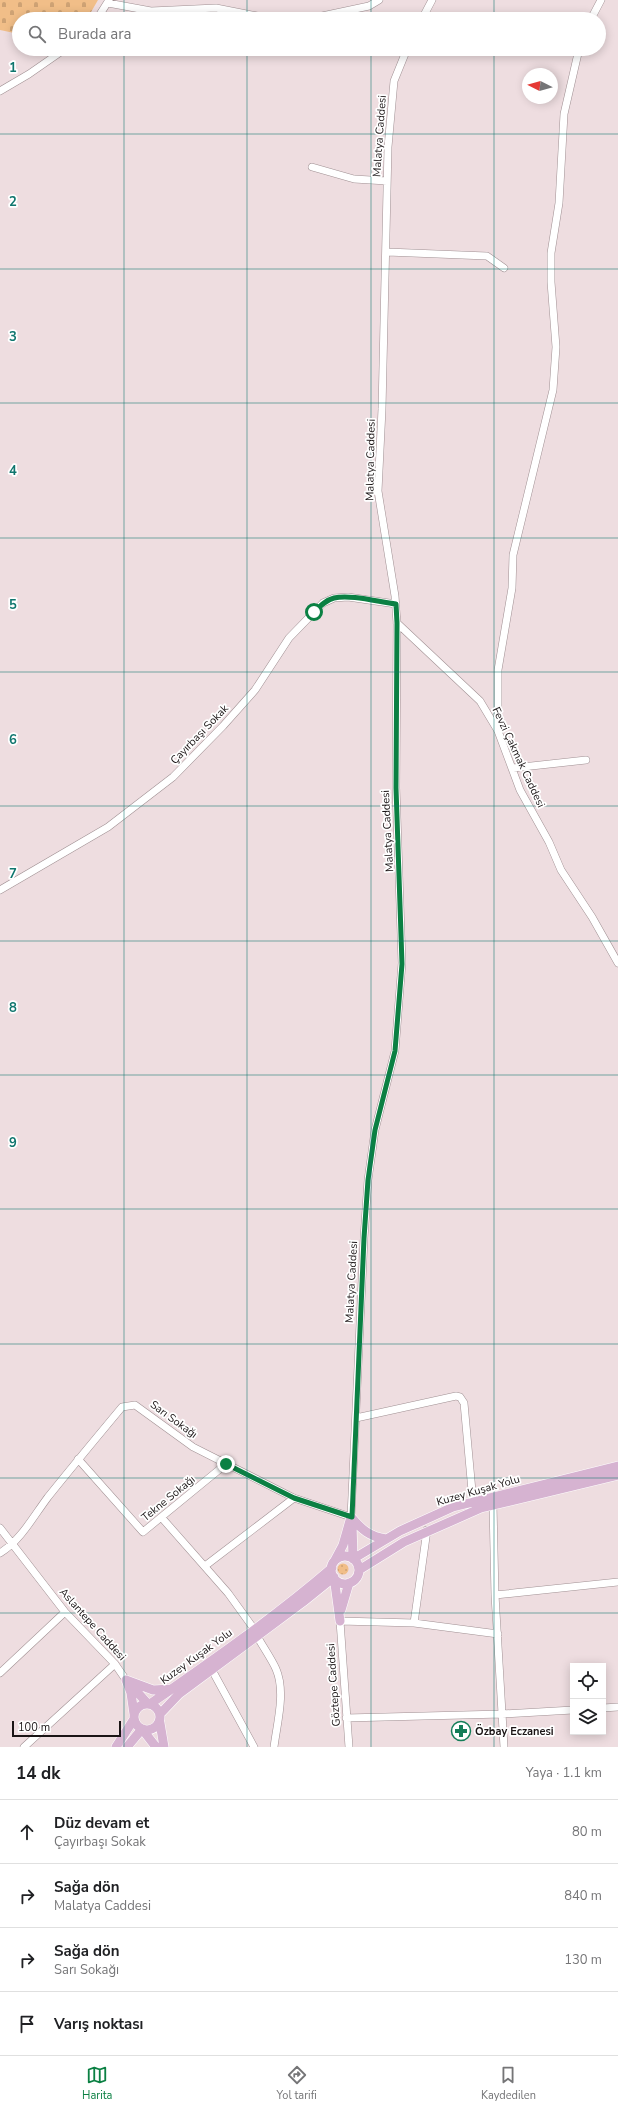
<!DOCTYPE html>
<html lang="tr">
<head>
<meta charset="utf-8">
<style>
	:root { --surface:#fff; --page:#f6f6f6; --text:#202124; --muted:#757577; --line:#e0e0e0; --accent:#0b8043 }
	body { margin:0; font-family:"Nunito Sans",sans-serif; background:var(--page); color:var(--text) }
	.controls { position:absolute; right:12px; bottom:12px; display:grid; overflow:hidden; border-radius:0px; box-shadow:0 2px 10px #0003 }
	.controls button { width:36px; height:36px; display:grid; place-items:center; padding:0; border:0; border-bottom:1px solid var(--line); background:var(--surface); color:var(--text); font:20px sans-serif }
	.compass { position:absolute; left:522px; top:68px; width:36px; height:36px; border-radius:50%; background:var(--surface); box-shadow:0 2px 10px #0003; rotate:276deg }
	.scale { position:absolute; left:12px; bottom:10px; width:109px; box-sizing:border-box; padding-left:4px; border:2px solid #1a1415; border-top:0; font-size:11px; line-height:14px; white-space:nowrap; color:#1a1415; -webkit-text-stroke:3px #fff; paint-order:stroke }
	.stop { position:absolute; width:12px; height:12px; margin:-9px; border:3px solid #0b8043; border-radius:50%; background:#fff }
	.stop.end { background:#0b8043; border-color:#fff; box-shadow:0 1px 4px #0008 }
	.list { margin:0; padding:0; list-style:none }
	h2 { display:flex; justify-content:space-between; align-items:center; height:52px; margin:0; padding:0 16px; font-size:17px }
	h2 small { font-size:13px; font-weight:400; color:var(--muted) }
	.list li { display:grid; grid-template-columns:26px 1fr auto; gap:12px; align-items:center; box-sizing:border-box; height:64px; padding:0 16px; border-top:1px solid var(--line) }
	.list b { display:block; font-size:15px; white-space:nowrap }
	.list p { margin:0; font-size:13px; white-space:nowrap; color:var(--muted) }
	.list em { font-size:13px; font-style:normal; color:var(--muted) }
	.icon { flex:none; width:22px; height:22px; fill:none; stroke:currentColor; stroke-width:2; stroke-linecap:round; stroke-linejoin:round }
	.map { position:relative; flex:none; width:618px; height:1747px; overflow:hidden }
	.search { position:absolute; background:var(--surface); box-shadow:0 2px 10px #0003; left:12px; right:12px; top:12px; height:44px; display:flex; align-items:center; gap:10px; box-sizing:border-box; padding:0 14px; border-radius:22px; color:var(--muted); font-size:15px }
	.sheet { height:308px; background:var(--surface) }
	nav { display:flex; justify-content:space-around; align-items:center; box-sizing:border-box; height:56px; border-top:1px solid var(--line); background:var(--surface); font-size:11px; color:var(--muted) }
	nav a { display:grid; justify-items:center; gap:2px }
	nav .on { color:var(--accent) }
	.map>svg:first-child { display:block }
	.grass { fill:url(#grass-dots) }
	.cemetery { fill:url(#cemetery-stones) }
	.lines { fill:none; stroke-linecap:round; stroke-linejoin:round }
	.minor-casing { stroke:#a09093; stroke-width:8 }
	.major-casing { stroke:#fff; stroke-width:10 }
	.minor { stroke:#fff; stroke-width:7 }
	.major { stroke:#d6b3d1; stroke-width:9 }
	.route { stroke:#0b8043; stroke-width:5 }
	.grid { fill:none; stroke:#0f766e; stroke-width:1; stroke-opacity:0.55 }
	.labels { text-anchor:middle; stroke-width:3.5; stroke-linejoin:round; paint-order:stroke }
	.street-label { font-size:11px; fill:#1a1415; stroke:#fff }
	.poi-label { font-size:11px; font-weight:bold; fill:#1a1415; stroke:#fff; text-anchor:start }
	.grid-label { font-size:13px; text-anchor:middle; font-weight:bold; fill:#0f766e; stroke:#fff; stroke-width:3.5; stroke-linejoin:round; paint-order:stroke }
</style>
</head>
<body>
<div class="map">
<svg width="618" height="1747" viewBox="0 0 618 1747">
	<defs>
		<pattern id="grass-dots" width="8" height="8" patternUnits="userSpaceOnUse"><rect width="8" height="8" fill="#f1be88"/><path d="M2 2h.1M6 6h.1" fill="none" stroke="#cea274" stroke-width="1.8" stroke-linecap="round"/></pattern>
		<pattern id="cemetery-stones" width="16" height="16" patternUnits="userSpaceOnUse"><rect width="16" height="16" fill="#f1be88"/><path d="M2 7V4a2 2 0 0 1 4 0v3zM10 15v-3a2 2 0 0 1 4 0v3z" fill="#cea274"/></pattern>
	</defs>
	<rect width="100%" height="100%" fill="#eedde0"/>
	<path class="grass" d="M337.5 1569a5.5 5.5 0 1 1 11 0a5.5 5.5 0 1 1-11 0Z"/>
	<path class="cemetery" d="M0,0H98L87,19H19V34L0,30Z"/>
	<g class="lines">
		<g class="minor-casing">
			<path id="minor" d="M108,3L151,11L216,8L273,19
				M97,19L109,0
				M308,19L369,6L379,0
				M422,19L432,0
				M591,19L601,0
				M0,91L29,74L65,49
				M312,167L354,179L387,181
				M387,252L487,256L504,268
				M397,623L480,701L498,731L520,790L549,842L561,870L592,917L618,963
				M498,731V670L512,588L513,555L553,390L556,347L551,282V253L559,203L564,114L579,49
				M513,768L586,760
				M0,890L108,827L173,777L223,726L255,690L289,638L323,603L334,598L348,597L396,604
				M356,1418L456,1396L460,1397L464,1403L473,1502
				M78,1459L143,1532L226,1464
				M493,1505L495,1595L504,1747
				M162,1518L228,1593L254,1629
				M0,1528L65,1612L115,1664L126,1680
				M0,1553C21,1540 33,1517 48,1497C72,1467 97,1437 122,1407L135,1405L193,1447L294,1498L351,1517L364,1238L368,1180L375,1130L395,1051L402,963L396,788L397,623L395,596L378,491L382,409L388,147L394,81L407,49
				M205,1566L294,1498
				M495,1595L618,1582
				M414,1623L427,1530
				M257,1636C263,1647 271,1658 276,1669C286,1692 277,1723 274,1747
				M212,1670L254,1747
				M0,1673L65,1612
				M603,1708L618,1707
				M346,1718L502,1714L573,1710
				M24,1747L115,1664
				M349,1747L340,1621L414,1623L498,1634"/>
		</g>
		<g class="major-casing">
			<path id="major" d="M351,1517C361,1529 370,1537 386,1539
				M352,1522L353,1559
				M331 1570a14 14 0 1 1 28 0a14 14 0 1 1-28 0Z
				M353,1559L400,1531L453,1507L618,1466
				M335,1560L343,1545L351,1517
				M359,1570L404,1542L481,1508L618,1475
				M341,1610L349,1583
				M126,1680L153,1690L171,1689
				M126,1680L131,1693L134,1714
				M130,1684L148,1704
				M134 1717a13 13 0 1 1 26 0a13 13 0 1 1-26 0Z
				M150,1704C212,1661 275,1617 332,1568
				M160,1714L179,1694L303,1602L334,1577L340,1621
				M160,1723L164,1747
				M116,1747L134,1719
				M127,1747L142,1729L156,1747"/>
		</g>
		<use href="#minor" class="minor"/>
		<use href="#major" class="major"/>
	</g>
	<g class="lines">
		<path class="route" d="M226,1464L294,1498L352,1517L364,1238L368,1180L375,1130L395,1051L402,964L396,788L397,623L396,604C379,602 350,594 334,598C326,600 320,606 314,612"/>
	</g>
	<path class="grid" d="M124,0V19M247,0V19M371,0V19M494,0V19M124,49V1747M247,49V1747M371,49V1747M494,49V1747M0,134H618M0,269H618M0,403H618M0,538H618M0,672H618M0,806H618M0,941H618M0,1075H618M0,1209H618M0,1344H618M0,1478H618M0,1613H618"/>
	<defs>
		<g id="pharmacy-ring" transform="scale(1)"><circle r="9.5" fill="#fff" stroke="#147d58" stroke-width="1.5"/><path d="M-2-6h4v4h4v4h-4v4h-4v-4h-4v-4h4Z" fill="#147d58"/></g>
	</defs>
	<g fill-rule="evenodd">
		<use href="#pharmacy-ring" x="461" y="1731"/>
	</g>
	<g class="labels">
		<g class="street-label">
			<text transform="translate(379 136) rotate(-86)" y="4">Malatya Caddesi</text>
			<text transform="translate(370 460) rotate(-89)" y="4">Malatya Caddesi</text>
			<text transform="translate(199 734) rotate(-46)" y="4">Çayırbaşı Sokak</text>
			<text transform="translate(519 757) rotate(65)" y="4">Fevzi Çakmak Caddesi</text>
			<text transform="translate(387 831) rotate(-93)" y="4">Malatya Caddesi</text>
			<text transform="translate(351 1282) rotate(-87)" y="4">Malatya Caddesi</text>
			<text transform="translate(174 1419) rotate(36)" y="4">Sarı Sokağı</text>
			<text transform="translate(478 1490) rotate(-16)" y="4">Kuzey Kuşak Yolu</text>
			<text transform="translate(168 1498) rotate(-39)" y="4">Tekne Sokağı</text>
			<text transform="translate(93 1624) rotate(48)" y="4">Aslantepe Caddesi</text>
			<text transform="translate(196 1656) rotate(-36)" y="4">Kuzey Kuşak Yolu</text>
			<text transform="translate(333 1685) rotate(-94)" y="4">Göztepe Caddesi</text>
		</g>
		<g class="poi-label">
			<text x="475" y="1735">Özbay Eczanesi</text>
		</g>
	</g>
	<g class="grid-label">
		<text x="13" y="72">1</text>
		<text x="13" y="206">2</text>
		<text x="13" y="341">3</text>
		<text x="13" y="475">4</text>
		<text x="13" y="609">5</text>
		<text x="13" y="744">6</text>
		<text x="13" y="878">7</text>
		<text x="13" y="1012">8</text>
		<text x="13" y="1147">9</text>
	</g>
</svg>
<div class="controls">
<button><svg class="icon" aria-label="locate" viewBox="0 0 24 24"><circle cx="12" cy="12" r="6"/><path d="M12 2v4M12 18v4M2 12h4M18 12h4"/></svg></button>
<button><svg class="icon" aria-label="layers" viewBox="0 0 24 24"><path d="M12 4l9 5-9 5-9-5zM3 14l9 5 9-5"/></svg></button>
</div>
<svg class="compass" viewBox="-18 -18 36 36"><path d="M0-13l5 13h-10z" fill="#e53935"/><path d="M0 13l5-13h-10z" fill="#757577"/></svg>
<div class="scale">100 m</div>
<div class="stop" style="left:314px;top:612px"></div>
<div class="stop end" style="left:226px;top:1464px"></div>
<div class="search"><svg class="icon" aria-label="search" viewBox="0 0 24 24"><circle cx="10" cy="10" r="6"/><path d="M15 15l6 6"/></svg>Burada ara</div>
</div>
<section class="sheet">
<h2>14 dk<small>Yaya · 1.1 km</small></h2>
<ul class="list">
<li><svg class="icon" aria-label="ahead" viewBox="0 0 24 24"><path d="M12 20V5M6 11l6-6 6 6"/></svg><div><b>Düz devam et</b><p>Çayırbaşı Sokak</p></div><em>80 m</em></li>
<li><svg class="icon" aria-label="right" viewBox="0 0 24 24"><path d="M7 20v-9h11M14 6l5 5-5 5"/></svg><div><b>Sağa dön</b><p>Malatya Caddesi</p></div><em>840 m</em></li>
<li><svg class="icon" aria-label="right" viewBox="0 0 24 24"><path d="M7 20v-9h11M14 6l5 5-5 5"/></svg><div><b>Sağa dön</b><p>Sarı Sokağı</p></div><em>130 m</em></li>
<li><svg class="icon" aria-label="arrive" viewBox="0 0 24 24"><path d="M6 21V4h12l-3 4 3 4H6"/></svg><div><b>Varış noktası</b></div></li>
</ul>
</section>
<nav>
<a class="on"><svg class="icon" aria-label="map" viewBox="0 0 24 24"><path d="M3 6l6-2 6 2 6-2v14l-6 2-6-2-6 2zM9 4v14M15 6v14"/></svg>Harita</a>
<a><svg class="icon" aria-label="directions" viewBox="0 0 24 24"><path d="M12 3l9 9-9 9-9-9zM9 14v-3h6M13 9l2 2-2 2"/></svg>Yol tarifi</a>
<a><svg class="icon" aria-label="saved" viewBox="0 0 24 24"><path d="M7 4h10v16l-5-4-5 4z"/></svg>Kaydedilen</a>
</nav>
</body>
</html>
